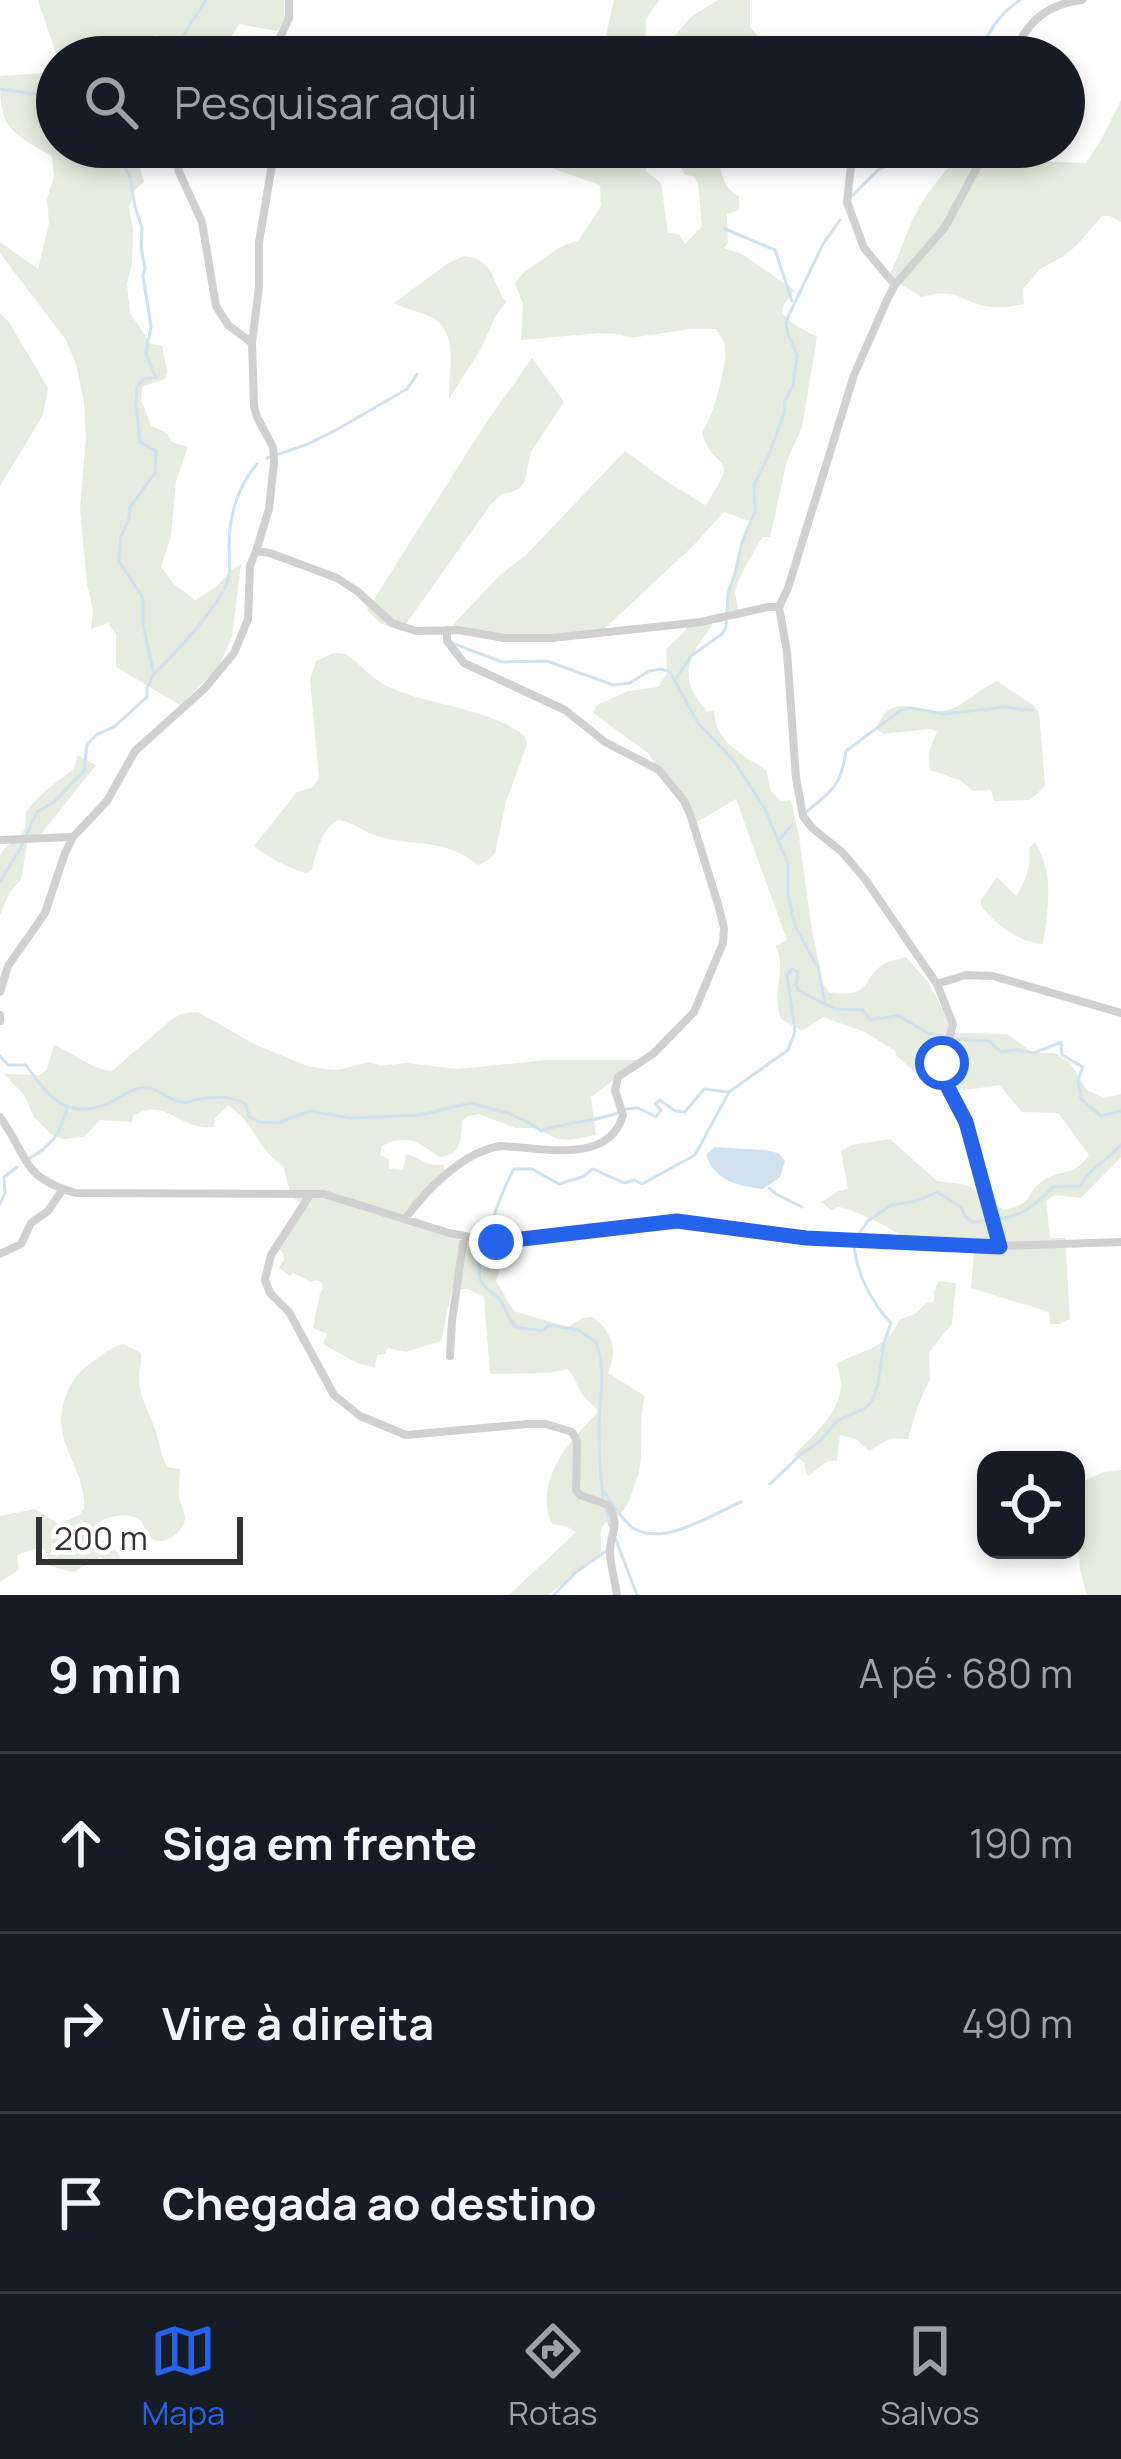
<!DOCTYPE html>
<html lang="pt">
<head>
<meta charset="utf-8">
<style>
	:root { --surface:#171b24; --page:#20242c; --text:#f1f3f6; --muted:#9ea1a6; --line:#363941; --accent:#2563eb }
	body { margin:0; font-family:Manrope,sans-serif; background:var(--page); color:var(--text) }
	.controls { position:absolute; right:36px; bottom:36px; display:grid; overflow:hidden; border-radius:24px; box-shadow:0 6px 18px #0003 }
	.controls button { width:108px; height:108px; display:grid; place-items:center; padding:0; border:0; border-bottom:3px solid var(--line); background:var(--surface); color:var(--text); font:60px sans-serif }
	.scale { position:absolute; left:36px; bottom:30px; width:207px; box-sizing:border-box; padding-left:12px; border:6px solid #333; border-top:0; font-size:33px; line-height:42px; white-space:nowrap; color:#333; -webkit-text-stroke:9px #fff; paint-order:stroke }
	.stop { position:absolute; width:36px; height:36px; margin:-27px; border:9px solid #2563eb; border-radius:50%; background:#fff }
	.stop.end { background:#2563eb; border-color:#fff; box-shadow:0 3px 12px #0008 }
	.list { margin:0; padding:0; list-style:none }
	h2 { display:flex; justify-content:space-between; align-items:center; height:156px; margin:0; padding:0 48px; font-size:51px }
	h2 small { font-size:39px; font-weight:400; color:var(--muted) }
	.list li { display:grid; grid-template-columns:78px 1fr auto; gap:36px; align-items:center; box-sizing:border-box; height:180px; padding:0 48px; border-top:3px solid var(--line) }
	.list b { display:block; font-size:45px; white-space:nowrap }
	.list em { font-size:39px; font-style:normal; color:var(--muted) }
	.icon { flex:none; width:66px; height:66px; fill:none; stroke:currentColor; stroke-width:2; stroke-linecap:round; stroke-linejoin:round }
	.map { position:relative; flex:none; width:1121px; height:1595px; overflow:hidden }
	.search { position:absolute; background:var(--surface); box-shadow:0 6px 18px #0003; left:36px; right:36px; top:36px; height:132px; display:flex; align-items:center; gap:30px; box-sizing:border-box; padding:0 42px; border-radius:66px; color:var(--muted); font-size:45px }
	.sheet { height:696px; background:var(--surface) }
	nav { display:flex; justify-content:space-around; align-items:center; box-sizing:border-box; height:168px; border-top:3px solid var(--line); background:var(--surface); font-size:33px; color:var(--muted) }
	nav a { display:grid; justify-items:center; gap:6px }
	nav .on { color:var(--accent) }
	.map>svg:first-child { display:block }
	.green { fill:#e6ecdf }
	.water { fill:#cfe2ee }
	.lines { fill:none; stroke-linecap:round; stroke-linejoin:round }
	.stream { stroke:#cfe2ee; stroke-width:3 }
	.minor { stroke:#d0d0d0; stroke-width:8 }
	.route { stroke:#2563eb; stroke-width:15 }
</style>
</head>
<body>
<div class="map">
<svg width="1121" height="1595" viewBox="0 0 1121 1595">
	<rect width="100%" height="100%" fill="#fff"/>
	<path class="green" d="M38,0H284L285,21L277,31L239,24L221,52L214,57H165V45L157,35L112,47L94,57H57Z
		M614,0H659L646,19L645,44L633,57H597L603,49Z
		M718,0H750V27L762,41L748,48L739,57H660L665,47L692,16Z
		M57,72V147H134L144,182L135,190L129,208L133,229L132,263L127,284L130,313L151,344L162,346L167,371L165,379L142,387L141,399L151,426L167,433L172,442L188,447L176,481L171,536L161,567L174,584L195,600L216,587L231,570L241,564L232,636L219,667L180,705L116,667V634L108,623L91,629L93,610L87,584L80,509L86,437L84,403L76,364L66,340L0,253V242L38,269L49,223L47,199L54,176L52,156C7,131 0,127 0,76Z
		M1121,100V222L1110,216H1102L1077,245L1064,256L1040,269L1023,289L1024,304C1015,306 1002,308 993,307C962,305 960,286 922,297L888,277C899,257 905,235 915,215C925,195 940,177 955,160L942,147H974L992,165L1015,168L1034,161L1086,163L1101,140Z
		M543,147H647L646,171L661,183L668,233L679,234L685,244L702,226L698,183L693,176L685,175L681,168L682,147H720C719,165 721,189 739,196V210L727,214L728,243L724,248L742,254L794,290L783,306L782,313L793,324L817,337L802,427L787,461L770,537H763C757,544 734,586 735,594C736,601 739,608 740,615L726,620C728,583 738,555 749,521L724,512L692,547L603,630L543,639L448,630L500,575L526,555L625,451L669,483L705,505C743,450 714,475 702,433C713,416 727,368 725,347C723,337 721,337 716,329H690L630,338L619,334L599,333L521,340L523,304L515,283L524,272L560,247L579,240L601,206L600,185L543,165Z
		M464,256C496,260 491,282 506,302L495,317L482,347L449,399C448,373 460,331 431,317C419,311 406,310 394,303L447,264Z
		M0,313L9,322L48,388L43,415L0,486Z
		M532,358L564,402L531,452L525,481L519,489L501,495L491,504L401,631L380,623L367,610L486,423Z
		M686,624H713C690,656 675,676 707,711L714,710C714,742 742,754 766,770L771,791L781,801L791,800L799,837L811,924L823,984L830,993C876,998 858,978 886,963C892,960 899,959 906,957L928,982L955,1033L1007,1034L1033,1053H1055L1070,1063L1087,1090L1104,1098L1121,1094V1157L1081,1198L1055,1195L1046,1201L1050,1238H1065L1070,1319L1060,1324H1050L1049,1312L971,1288L974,1251L913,1244C902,1233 853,1208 838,1207L832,1211L822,1202L838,1191L848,1189L841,1151L852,1145L890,1139L937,1181L961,1184L977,1189L1003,1210C1038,1202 1023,1194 1044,1180C1063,1168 1073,1178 1089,1155L1058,1113L1022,1112L999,1085C942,1094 939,1095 896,1055L895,1051L865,1032L823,1017L802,1031L781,1019C771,992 787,970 776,946L787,940L736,799L692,825L687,812L648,753L593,713L597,705L628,691L658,687L667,673L666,649L686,630Z
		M334,653L346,654C362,665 372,680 391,688C432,706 489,708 525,736L527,744L506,802L495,853L490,859L478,865C442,836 413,848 374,835C361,830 353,822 338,820C322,829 316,852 312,870L307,873C287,868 270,858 254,846L297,792L313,787L319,778L310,679L316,661Z
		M997,681L1033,705L1039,712L1045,786L1030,800L994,801L991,790L973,791L960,780L930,770L929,752L937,731L929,729L883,734L877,729C891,684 925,721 954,708C969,701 981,688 997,681Z
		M78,755L96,765L38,838L28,839L21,880L9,893L0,916V856C8,838 31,840 25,813C39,794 55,783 73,770Z
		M1035,842C1055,874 1048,909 1043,944C1019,942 997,926 981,906V900L997,877L1016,896C1026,880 1031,868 1029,848Z
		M198,1012L254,1044L307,1066L324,1069L338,1070L369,1062L381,1066L406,1063L457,1069L547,1060H640L591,1097L596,1135L569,1140L558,1139L535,1128H515L479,1114L468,1116L462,1121C461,1140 462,1155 439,1157C419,1142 406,1133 382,1146L380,1155L389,1159V1169L403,1170L406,1154C420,1157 430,1169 444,1164V1176L407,1209L404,1222L456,1239L506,1249L496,1281L514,1311L568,1327L583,1318L593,1317C613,1333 618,1350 608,1373L645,1396C637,1425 646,1457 636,1481C633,1489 630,1502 625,1508C608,1530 596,1513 602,1553L548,1595H509L576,1532L568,1527L552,1524C533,1480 569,1442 598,1412C594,1405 588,1402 583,1395C576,1386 577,1378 567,1369L550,1373L490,1374L484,1297L467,1289H452L441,1341L406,1352L388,1348L385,1354L377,1355L375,1367L359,1364L323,1344L327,1334L313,1328L320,1293L323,1289L322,1283L317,1280L311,1282L293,1273L290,1276L279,1268L284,1260L283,1253L276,1247H271L303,1204L291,1196L283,1166C256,1149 256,1124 228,1105L215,1118L214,1127C180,1131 165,1096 133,1116L132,1122L100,1120L84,1137L63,1139L52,1135L34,1117L24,1095L4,1074L40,1075L47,1069L54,1045C73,1053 91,1069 112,1071L171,1020L181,1014Z
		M939,1281L956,1283L952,1324L929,1352L930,1379L918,1405L908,1439L891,1438L869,1451L856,1439L840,1435L837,1460L826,1462L809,1476L806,1473L805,1463L794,1455C818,1430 854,1402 836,1364C860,1351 889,1348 899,1320L915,1314L927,1302H934V1291Z
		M123,1344L141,1353C142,1363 138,1373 139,1383C141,1399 149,1413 155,1429C159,1442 161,1455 167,1467L180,1469C180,1479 178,1489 179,1498C180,1500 185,1515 185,1517C185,1532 162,1549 150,1537C141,1528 146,1519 131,1516C121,1514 111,1517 102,1520L95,1532C101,1543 115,1545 120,1557L117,1564L100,1557L74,1572L52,1567L44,1549L38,1548L17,1555L19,1570L0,1582V1516L35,1509L59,1524L79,1515L84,1509C87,1464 45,1441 68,1391C74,1378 79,1371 91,1363C103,1355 108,1348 123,1344Z
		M1121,1470V1595H1087L1080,1570L1078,1539L1082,1519L1079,1491L1083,1481L1104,1472Z"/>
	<path class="water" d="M714,1147L764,1150L778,1153L785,1161L780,1177L763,1189C738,1186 716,1182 706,1155Z"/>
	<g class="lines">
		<path class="stream" d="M171,54L206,0
			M980,57C986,33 999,14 1020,0
			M0,89L57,97
			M851,197L878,170L929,147
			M725,229L775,250L792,301
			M267,458L308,444L336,430L407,389L417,374
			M452,643L502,662L547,661L613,685L630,683L649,671L661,669L670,672L698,723L734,761L765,809L788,864V894L795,926L818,968L825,1001
			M155,673C178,650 214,613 227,583C232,572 229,556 229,545C229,516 238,486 257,464
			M675,680L691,656L722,634L726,627L728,593L735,574L742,542L755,512L754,485L770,452L784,413L785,401L793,386L797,355L788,334L786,321L823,244L840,220
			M805,813C832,791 841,786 846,751L901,710L911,708L944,714L1004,707L1032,710
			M780,839L791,826
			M0,882L21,847L37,812L54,802L84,771L87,745L96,735L114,727L147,697V688L154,674L143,625V598L119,561V556L121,537L129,518L130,507L155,473L156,451L140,442L136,403L137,387L144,379L156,378L146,354L151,326L143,276L145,268L141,247L142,227L135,207L130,177L122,161L128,147
			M0,1056L8,1065H26C48,1098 69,1122 111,1102C120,1098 127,1091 137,1089C156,1083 164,1099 181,1102C188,1104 192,1100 199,1099C216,1096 230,1096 246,1104L248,1116L259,1122L278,1123L310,1111L350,1118L421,1115L470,1103L508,1113L528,1122L541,1131C564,1122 592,1123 617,1113
			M626,1109L638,1108L656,1117L661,1110L655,1104L660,1100L675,1111L685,1112L704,1089L728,1092
			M27,1160C51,1146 60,1135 67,1109
			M769,1188L776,1194L802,1207
			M0,1204L5,1193L4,1177L17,1167
			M858,1235L868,1221L891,1205L917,1201L937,1192L961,1207L965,1216L972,1222C1014,1217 1022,1219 1053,1187L1080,1186C1089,1168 1108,1160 1121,1145
			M770,1484L801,1454L819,1442L837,1421L865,1408L872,1401L878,1384L884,1343L891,1323C872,1303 857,1274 854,1247
			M603,1490C611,1502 621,1519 633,1528C663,1547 711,1515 741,1502
			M603,1497C600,1474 599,1452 599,1429C599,1399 607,1371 596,1342L578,1330L549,1325L542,1331C533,1328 521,1331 514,1325C508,1319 506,1307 500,1300C494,1292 484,1289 480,1279C474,1262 504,1186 514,1169H532L559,1184L582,1177L593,1169L624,1183L634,1180L642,1184L695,1155L729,1092L788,1050L795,1032L787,975L792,969L798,972L796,985L799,991L835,1009L863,1010L870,1020L899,1016L928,1033L955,1039L989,1041L1001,1052L1013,1050L1034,1053L1061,1042L1062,1055L1083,1067L1078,1080L1081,1099L1101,1116L1121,1111
			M605,1507L610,1526
			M614,1535L637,1595
			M554,1595L575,1573L606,1551"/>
		<path class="minor" d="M169,57L170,49
			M271,57L289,18V0
			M1014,57C1024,23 1046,4 1082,0
			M174,147L179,172L202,222L216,306L228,325L252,343
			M853,147L847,202L864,248L895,285
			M256,551L269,509L274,462L273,447L257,417L254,406L252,343L259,286V242L275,147
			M779,607L787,652L796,778L803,816L812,828L842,852L865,879L937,984L953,1024L941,1071L966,1122L1000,1247
			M0,840L71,837
			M937,984L966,975L993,976L1121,1013
			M0,992L8,966L45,913L65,853L73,837L107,801L135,751L205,688L234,653L248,619L250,566L256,551L270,553L337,578L357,591L392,623L416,631L458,630L504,638H552L701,622L768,607H779L788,588L854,375L887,300L895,285L945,227L988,147
			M0,1015V1021
			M0,1117C30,1158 20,1177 76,1193L324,1194L449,1233L496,1242L677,1221L837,1241H889L967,1247L1121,1242
			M310,1195L271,1255L265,1280L270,1293L289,1312L334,1395L360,1416L406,1435L528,1424H546L572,1432L577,1441L576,1490L580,1495L608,1505C622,1528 609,1532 610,1554C611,1568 615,1581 617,1595
			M405,1219C426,1190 463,1152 500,1146C539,1147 609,1166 623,1115L615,1090L618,1077L653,1054L694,1012L723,943L724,928L718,904L690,814L684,801L659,770L605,742L565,710L464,663L447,641V630
			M0,1254L21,1244L31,1223L48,1211L63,1189
			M450,1356L452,1321L464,1237"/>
	</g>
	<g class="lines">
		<path class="route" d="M496,1242L677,1221L806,1238L1000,1247L966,1122L944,1080L942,1063"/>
	</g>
</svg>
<div class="controls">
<button><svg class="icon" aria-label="locate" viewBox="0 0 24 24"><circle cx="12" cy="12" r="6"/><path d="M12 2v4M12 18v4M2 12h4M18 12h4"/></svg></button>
</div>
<div class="scale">200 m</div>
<div class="stop" style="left:942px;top:1063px"></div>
<div class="stop end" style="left:496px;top:1242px"></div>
<div class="search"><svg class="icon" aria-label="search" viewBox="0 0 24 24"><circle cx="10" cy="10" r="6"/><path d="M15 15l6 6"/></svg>Pesquisar aqui</div>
</div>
<section class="sheet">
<h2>9 min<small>A pé · 680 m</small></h2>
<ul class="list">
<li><svg class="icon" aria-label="ahead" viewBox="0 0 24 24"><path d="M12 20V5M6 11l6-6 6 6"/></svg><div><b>Siga em frente</b></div><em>190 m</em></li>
<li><svg class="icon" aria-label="right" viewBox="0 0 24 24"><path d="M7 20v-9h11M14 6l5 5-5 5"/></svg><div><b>Vire à direita</b></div><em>490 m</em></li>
<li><svg class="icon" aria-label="arrive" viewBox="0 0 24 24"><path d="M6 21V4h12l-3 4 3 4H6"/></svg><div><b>Chegada ao destino</b></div></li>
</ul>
</section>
<nav>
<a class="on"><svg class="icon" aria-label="map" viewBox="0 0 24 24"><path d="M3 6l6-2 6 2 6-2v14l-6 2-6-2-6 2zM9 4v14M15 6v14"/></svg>Mapa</a>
<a><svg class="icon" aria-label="directions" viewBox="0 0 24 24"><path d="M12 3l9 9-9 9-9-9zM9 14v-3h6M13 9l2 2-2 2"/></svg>Rotas</a>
<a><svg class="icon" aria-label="saved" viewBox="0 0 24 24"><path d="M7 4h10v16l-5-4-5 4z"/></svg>Salvos</a>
</nav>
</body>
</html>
